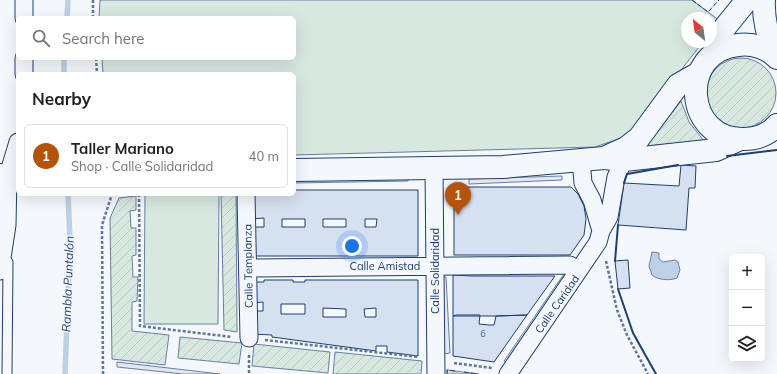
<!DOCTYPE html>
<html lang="en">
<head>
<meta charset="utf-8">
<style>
	:root { --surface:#fff; --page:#f2f2f2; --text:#222; --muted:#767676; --line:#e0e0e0; --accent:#b45309 }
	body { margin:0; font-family:Mulish,sans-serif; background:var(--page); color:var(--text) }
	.controls { position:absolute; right:12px; bottom:12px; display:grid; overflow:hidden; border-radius:6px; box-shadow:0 4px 16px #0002 }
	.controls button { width:36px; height:36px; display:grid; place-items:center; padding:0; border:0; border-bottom:1px solid var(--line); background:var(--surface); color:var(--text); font:20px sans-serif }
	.compass { position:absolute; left:681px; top:12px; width:36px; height:36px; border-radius:50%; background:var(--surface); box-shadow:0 4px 16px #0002; rotate:331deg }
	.you { position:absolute; left:352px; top:246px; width:14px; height:14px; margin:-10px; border:3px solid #fff; border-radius:50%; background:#1a73e8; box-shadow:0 0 0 6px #1a73e833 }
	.badge { display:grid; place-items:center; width:26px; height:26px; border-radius:50%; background:var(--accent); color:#fff; font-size:13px; font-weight:700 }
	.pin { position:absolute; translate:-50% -33px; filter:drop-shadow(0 1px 2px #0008) }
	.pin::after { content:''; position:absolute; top:21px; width:14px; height:12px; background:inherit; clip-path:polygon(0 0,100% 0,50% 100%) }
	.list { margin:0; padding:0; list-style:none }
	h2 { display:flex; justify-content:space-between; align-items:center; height:52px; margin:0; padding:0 16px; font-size:17px }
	h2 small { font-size:13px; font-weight:400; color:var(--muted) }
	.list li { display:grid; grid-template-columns:26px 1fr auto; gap:12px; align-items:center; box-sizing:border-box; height:64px; margin:0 8px 8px; padding:0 8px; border:1px solid var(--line); border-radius:6px }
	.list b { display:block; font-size:15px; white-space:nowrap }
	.list p { margin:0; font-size:13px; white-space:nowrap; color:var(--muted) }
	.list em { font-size:13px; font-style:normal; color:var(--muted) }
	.icon { flex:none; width:22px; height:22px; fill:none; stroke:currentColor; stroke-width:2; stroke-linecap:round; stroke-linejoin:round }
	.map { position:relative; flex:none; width:777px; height:374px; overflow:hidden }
	.search { position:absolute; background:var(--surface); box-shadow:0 4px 16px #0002; left:16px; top:16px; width:280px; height:44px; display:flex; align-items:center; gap:10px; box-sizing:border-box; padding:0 14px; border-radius:6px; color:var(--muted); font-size:15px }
	.panel { position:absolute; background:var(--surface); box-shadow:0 4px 16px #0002; left:16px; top:72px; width:280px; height:124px; border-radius:6px }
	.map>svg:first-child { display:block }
	.grass { fill:#d7e8df; stroke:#687fa3 }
	.forest { fill:url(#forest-crowns); stroke:#687fa3 }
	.garden { fill:url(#garden-furrows); stroke:#687fa3 }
	.parking { fill:#e3e8f0; stroke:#687fa3 }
	.water { fill:#bed0e5; stroke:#687fa3 }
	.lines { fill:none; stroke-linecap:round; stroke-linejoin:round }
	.stream { stroke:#bed0e5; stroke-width:5.5 }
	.building { fill:#d5e0f0; stroke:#1d3f73; fill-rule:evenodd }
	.lane-casing { stroke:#1d3f73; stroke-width:11 }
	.street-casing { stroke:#1d3f73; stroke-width:19 }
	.secondary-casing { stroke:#1d3f73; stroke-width:24 }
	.path { stroke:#5e769c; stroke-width:2.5; stroke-dasharray:3 2; stroke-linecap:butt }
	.lane { stroke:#f4f7fb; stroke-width:9 }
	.street { stroke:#f4f7fb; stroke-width:17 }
	.secondary { stroke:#f4f7fb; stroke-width:22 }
	.fence { stroke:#1d3f73; stroke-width:1; stroke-dasharray:5 2; stroke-linecap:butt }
	.wall { stroke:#1d3f73; stroke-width:2 }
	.labels { text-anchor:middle; stroke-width:3; stroke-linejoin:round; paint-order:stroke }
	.number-label { font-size:9px; fill:#4b6792 }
	.street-label { font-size:11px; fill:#1d3f73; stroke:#f4f7fb }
	.water-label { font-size:12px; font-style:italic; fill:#1d3f73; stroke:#f4f7fb }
</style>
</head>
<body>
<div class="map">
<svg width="777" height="374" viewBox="0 0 777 374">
	<defs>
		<pattern id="forest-crowns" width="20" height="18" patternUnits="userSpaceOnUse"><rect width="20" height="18" fill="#d7e8df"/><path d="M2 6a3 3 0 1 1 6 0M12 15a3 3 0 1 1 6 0" fill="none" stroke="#b8c8c3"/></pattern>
		<pattern id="garden-furrows" width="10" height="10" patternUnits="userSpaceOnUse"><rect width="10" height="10" fill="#d7e8df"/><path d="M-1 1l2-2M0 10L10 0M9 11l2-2" fill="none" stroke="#b8c8c3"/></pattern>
	</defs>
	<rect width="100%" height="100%" fill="#f4f7fb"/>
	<path class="grass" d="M100,0H692L720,21L711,32V18H687V42H703L630,135L595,147L294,155V74H103L102,58H294V18H99Z
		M145,194H219L218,324H144Z"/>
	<path class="forest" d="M447,370L479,374H447Z"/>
	<path class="garden" d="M706 93a35 35 0 1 1 70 0a35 35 0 1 1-70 0Z
		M681,101L689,122L704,141L645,148Z
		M221,194H236L237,332L224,330Z
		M136,196V210L130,211L131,228H136V255L132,256L133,277H138L137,301L132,302V331L169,335L165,365L112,359L110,218L119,198Z
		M180,337L242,343L239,364L178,358Z
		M254,344L330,352L328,373L252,366Z
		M335,352L422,361L421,374H333Z"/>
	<path class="parking" d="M408,174V181L294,183V177Z
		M562,176V180L469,184V179Z
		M566,271L571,275L509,364L504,361Z
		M440,277H446L450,353L443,354Z
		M117,362L220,374H183L117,367Z"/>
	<path class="water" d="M652,252L659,253V259L663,262L675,260L678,262L680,270L677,278C670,281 657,280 652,275L649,266Z"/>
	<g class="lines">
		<path class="stream" d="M67,18L68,0
			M64,58V74
			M65,374L70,240L68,194"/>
	</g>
	<path class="building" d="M681,165L696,166L695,188H689L686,230L618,225L624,183L679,186Z
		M454,187H571L578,194L584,206L586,219L584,235L570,255H454Z
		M294,190H418V256H251V227H264V218L251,219V194H294ZM282,219H305V227H282ZM323,219H346V227H323ZM365,219H377L376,227H365Z
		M628,260L630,288L618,289L615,261Z
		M453,275L472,276H555L527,315L496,316H453Z
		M264,280H293V282H305V280H418V356L387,352V346H376V351L272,337V335L251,334V311H263V302L251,303V282H264ZM281,304H305V314H281ZM323,308L346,309V317H323ZM376,308V317H365L364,309Z
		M456,315H480L479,324L489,325H494L496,316L527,315L494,362L453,356V316Z"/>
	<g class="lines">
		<g class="lane-casing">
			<path id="lane" d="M7,374L8,262"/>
		</g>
		<g class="street-casing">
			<path id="street" d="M24,0V18
				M24,58V74
				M581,160L583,183L592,200L601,231
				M434,168L436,374
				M246,194L249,338
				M248,268L570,265
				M0,271L7,225L8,175L18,142
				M508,374L598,242L601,231L609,217L616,177L624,160"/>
		</g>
		<g class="secondary-casing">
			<path id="secondary" d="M764,0C763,20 768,36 775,55
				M716,52L722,31L747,0
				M777,58C768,48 752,43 738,45C678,51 684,141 744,139C757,139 769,134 777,125
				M606,157L626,148L639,138L678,85L699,73
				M294,170L503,167L604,158L624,160L716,150L738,140
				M0,175H18"/>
		</g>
		<path class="path" d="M93,0V18
			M96,58L97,74
			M139,194L140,326L232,337
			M606,261L617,310L627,335L648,374
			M265,340L419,357
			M249,355V374
			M454,363L492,368
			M103,374L102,225L112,194"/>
		<use href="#lane" class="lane"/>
		<use href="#street" class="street"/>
		<use href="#secondary" class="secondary"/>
		<path class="fence" d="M692,0L708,12L719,0
			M464,372L478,374
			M447,374V370L455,371"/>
		<path class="wall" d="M727,156L777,150
			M624,183L627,174L678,165
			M615,261L618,225
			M618,289L633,333L656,374"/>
	</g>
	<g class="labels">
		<g class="number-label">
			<text x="483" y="337">6</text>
		</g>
		<g class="street-label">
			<text transform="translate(248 266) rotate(-91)" y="4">Calle Templanza</text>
			<text x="385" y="270">Calle Amistad</text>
			<text transform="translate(435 271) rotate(-90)" y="4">Calle Solidaridad</text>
			<text transform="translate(557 304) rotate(-55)" y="4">Calle Caridad</text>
		</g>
		<g class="water-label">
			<text transform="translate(68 284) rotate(-88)" y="4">Rambla Puntalón</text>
		</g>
	</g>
</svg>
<div class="controls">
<button>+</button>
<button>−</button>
<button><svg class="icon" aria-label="layers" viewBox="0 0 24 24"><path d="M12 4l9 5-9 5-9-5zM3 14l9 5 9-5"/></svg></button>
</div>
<svg class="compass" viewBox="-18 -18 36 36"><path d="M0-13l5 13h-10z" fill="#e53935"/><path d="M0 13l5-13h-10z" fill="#767676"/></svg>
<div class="you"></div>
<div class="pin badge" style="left:458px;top:215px">1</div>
<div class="search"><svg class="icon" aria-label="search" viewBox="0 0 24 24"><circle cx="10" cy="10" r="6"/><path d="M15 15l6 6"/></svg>Search here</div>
<section class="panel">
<h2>Nearby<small></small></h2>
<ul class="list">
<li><span class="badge">1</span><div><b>Taller Mariano</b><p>Shop · Calle Solidaridad</p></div><em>40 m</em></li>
</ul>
</section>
</div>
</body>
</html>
